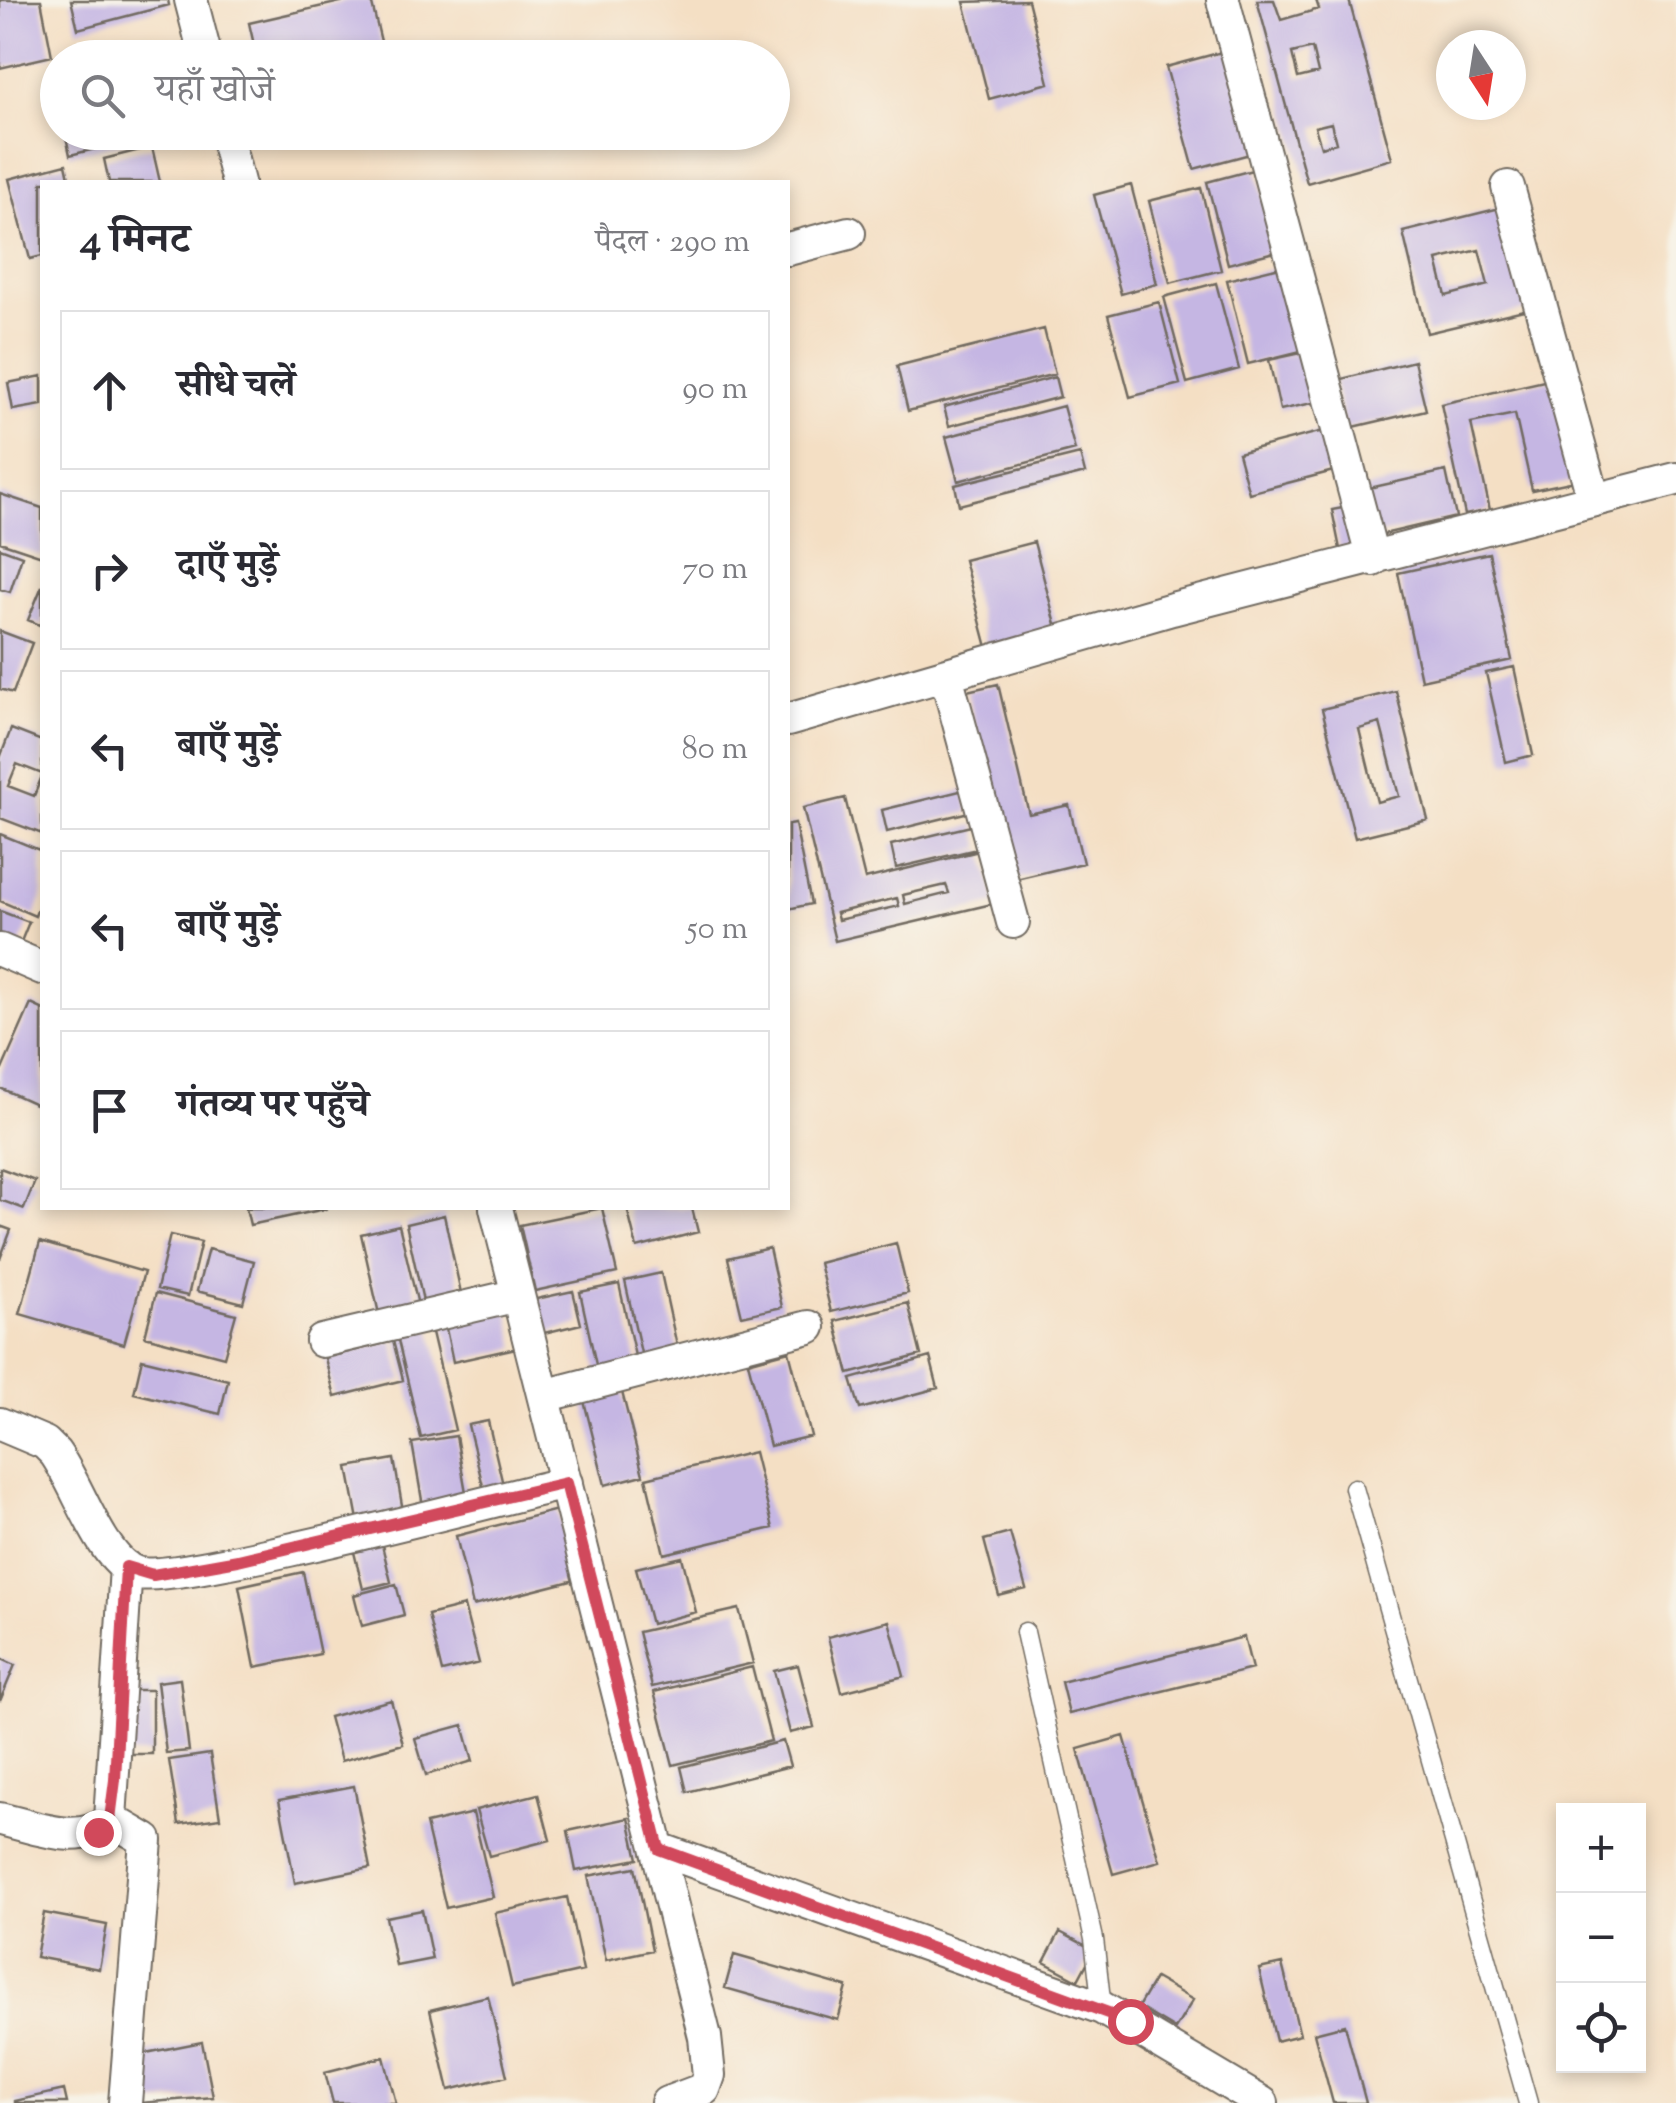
<!DOCTYPE html>
<html lang="hi">
<head>
<meta charset="utf-8">
<style>
	:root { --surface:#fff; --page:#f7f7f7; --text:#2b2b33; --muted:#7c7c81; --line:#e1e1e2 }
	body { margin:0; font-family:"Sorts Mill Goudy","Noto Serif Devanagari",serif; background:var(--page); color:var(--text) }
	.controls { position:absolute; right:30px; bottom:30px; display:grid; overflow:hidden; border-radius:0px; box-shadow:0 5px 15px #0003 }
	.controls button { width:90px; height:90px; display:grid; place-items:center; padding:0; border:0; border-bottom:2px solid var(--line); background:var(--surface); color:var(--text); font:50px sans-serif }
	.compass { position:absolute; left:1436px; top:30px; width:90px; height:90px; border-radius:50%; background:var(--surface); box-shadow:0 5px 15px #0003; rotate:168deg }
	.stop { position:absolute; width:30px; height:30px; margin:-22px; border:8px solid #d1495b; border-radius:50%; background:#fff }
	.stop.end { background:#d1495b; border-color:#fff; box-shadow:0 2px 10px #0008 }
	.list { margin:0; padding:0; list-style:none }
	h2 { display:flex; justify-content:space-between; align-items:center; height:130px; margin:0; padding:0 40px; font-size:42px }
	h2 small { font-size:32px; font-weight:400; color:var(--muted) }
	.list li { display:grid; grid-template-columns:65px 1fr auto; gap:30px; align-items:center; box-sizing:border-box; height:160px; margin:0 20px 20px; padding:0 20px; border:2px solid var(--line); border-radius:0px }
	.list b { display:block; font-size:38px; white-space:nowrap }
	.list em { font-size:32px; font-style:normal; color:var(--muted) }
	.icon { flex:none; width:55px; height:55px; fill:none; stroke:currentColor; stroke-width:2; stroke-linecap:round; stroke-linejoin:round }
	.map { position:relative; flex:none; width:1676px; height:2103px; overflow:hidden }
	.search { position:absolute; background:var(--surface); box-shadow:0 5px 15px #0003; left:40px; top:40px; width:750px; height:110px; display:flex; align-items:center; gap:25px; box-sizing:border-box; padding:0 35px; border-radius:55px; color:var(--muted); font-size:38px }
	.panel { position:absolute; background:var(--surface); box-shadow:0 5px 15px #0003; left:40px; top:180px; width:750px; height:1030px; border-radius:0px }
	.map>svg:first-child { display:block }
	.building { fill:#c5b6e3; fill-rule:evenodd }
	.lines { fill:none; stroke-linecap:round; stroke-linejoin:round }
	.service-casing { stroke:#716a61; stroke-width:21 }
	.minor-casing { stroke:#716a61; stroke-width:36 }
	.service { stroke:#fff; stroke-width:18 }
	.minor { stroke:#fff; stroke-width:32 }
	.route { stroke:#d1495b; stroke-width:12 }
</style>
</head>
<body>
<div class="map">
<svg width="1676" height="2103" viewBox="0 0 1676 2103">
	<rect width="100%" height="100%" fill="#f7f3e8"/>
	<filter id="ink" filterUnits="userSpaceOnUse"><feTurbulence type="fractalNoise" baseFrequency=".01" numOctaves="2"/><feDisplacementMap in="SourceGraphic" scale="20" xChannelSelector="R" yChannelSelector="G"/><feConvolveMatrix kernelMatrix="1 2 1 2 8 2 1 2 1" color-interpolation-filters="sRGB"/></filter>
	<filter id="wash" filterUnits="userSpaceOnUse"><feTurbulence type="fractalNoise" baseFrequency=".0048" numOctaves="4" result="noise"/><feDisplacementMap in="SourceGraphic" scale="40" xChannelSelector="R" yChannelSelector="G"/><feGaussianBlur stdDeviation="2.25" result="paint"/><feColorMatrix in="noise" values="0 0 0 0 0 0 0 0 0 0 0 0 0 0 0 0 0 1.4 0 .05"/><feComposite in="paint" operator="in"/></filter>
	<g filter="url(#wash)">
		<rect width="100%" height="100%" fill="#f4dfc4"/>
		<g id="blocks">
			<path class="building" d="M0,0H41L52,56L0,68Z
				M71,0H168L169,5L78,29Z
				M349,0H371L385,58H257L249,23Z
				M1028,0L1049,83L989,99L964,2Z
				M1257,0H1274L1281,20L1319,9L1316,0H1349L1392,159L1307,183ZM1312,48L1318,73L1298,78L1292,53ZM1331,123L1336,143L1321,147L1315,127Z
				M1233,49L1261,151L1194,169L1166,67Z
				M181,50L183,58H153V56Z
				M65,132H131L133,140L70,155Z
				M152,147L160,182H109L104,159Z
				M66,164L70,182H42V256L30,259L9,179Z
				M1256,169L1278,251L1228,264L1207,182Z
				M1131,185L1157,284L1121,294L1094,195Z
				M1201,188L1221,270L1170,283L1149,201Z
				M1504,207L1528,309L1427,333L1403,232ZM1479,250L1488,285L1446,296L1437,260Z
				M1284,266L1305,350L1248,364L1227,280Z
				M1216,283L1239,369L1187,383L1164,297Z
				M1159,302L1180,384L1130,397L1108,315Z
				M1044,329L1055,374L908,411L897,366Z
				M1306,352L1317,402L1280,410L1269,360Z
				M1414,361L1426,410L1345,429L1334,381Z
				M42,376V405L13,410L8,383Z
				M1055,377L1060,397L949,426L944,407Z
				M1553,379L1575,481L1532,490L1515,414L1471,423L1490,510L1465,515L1441,404Z
				M1063,406L1075,450L958,481L946,437Z
				M1331,429L1341,469L1249,493L1238,453Z
				M1080,454L1085,473L959,505L955,485Z
				M1446,471L1456,517L1375,536L1365,489Z
				M0,494L42,508V556L0,542Z
				M1348,507L1356,545L1340,549L1332,510Z
				M1034,542L1058,632L988,651L964,560Z
				M0,548L22,556L10,592L0,589Z
				M1489,553L1512,660L1421,680L1398,573Z
				M42,586V626L28,620Z
				M0,631L32,643L13,693L0,689Z
				M1514,667L1533,755L1506,762L1486,673Z
				M998,684L1029,814L1069,805L1083,863L1012,880L967,691Z
				M1396,691L1428,820L1355,838L1322,709ZM1380,723L1399,796L1377,802L1359,729Z
				M11,729L42,741V774L17,764L8,786L34,796L42,776V834L0,818V758Z
				M964,790L969,812L887,832L882,810Z
				M845,798L865,879L983,850L996,903L835,941L803,808ZM946,885L949,893L905,904L903,895ZM897,898L899,906L838,920L836,913Z
				M795,824L811,904L788,909V825Z
				M975,825L981,848L896,868L891,845Z
				M0,834L42,851V897L35,916L0,901Z
				M0,911L29,922L16,954L0,948Z
				M31,1004L42,1009V1107L0,1088V1074Z
				M0,1168L35,1181L24,1209L0,1200Z
				M246,1208H324L325,1209L250,1225Z
				M602,1208L617,1273L535,1291L520,1225Z
				M627,1208H692L698,1232L637,1248Z
				M444,1215L461,1293L423,1301L406,1224Z
				M399,1225L418,1305L379,1314L361,1234Z
				M0,1226L11,1230L0,1259Z
				M170,1235L201,1242L188,1296L157,1289Z
				M40,1242L144,1272L124,1344L20,1314Z
				M896,1243L908,1293L831,1312L819,1263Z
				M769,1248L782,1307L742,1316L728,1258Z
				M208,1249L254,1261L243,1303L197,1291Z
				M661,1273L679,1355L643,1362L625,1281Z
				M619,1284L637,1365L598,1374L580,1292Z
				M573,1291L581,1324L540,1334L532,1300Z
				M156,1293L236,1314L224,1357L145,1336Z
				M908,1303L921,1355L849,1374L835,1321Z
				M508,1311L516,1348L453,1362L445,1324Z
				M431,1328L455,1430L421,1438L397,1336Z
				M393,1341L403,1380L335,1397L325,1358Z
				M789,1351L811,1436L770,1446L748,1362Z
				M930,1357L938,1388L860,1409L851,1379Z
				M142,1359L228,1380L220,1414L134,1393Z
				M622,1392L643,1475L605,1485L584,1401Z
				M488,1421L504,1489L485,1494L468,1425Z
				M456,1436L467,1498L423,1506L412,1443Z
				M754,1452L773,1528L664,1554L646,1478Z
				M394,1459L403,1511L358,1520L348,1467Z
				M557,1510L575,1580L473,1606L456,1536Z
				M1010,1533L1026,1589L999,1596L984,1540Z
				M382,1545L391,1582L363,1589L354,1552Z
				M682,1557L696,1612L651,1624L636,1568Z
				M303,1572L320,1654L255,1667L239,1586Z
				M396,1584L404,1615L362,1626L354,1595Z
				M464,1606L479,1663L442,1672L428,1615Z
				M739,1609L753,1663L652,1687L638,1632Z
				M889,1621L904,1676L842,1692L828,1637Z
				M1244,1637L1252,1669L1069,1714L1061,1682Z
				M0,1658L15,1665L0,1701Z
				M798,1665L814,1727L790,1733L774,1671Z
				M752,1667L771,1741L673,1765L654,1692Z
				M180,1679L189,1751L166,1753L157,1682Z
				M123,1690H152V1754H123Z
				M391,1700L403,1744L341,1761L329,1717Z
				M463,1725L473,1761L426,1775L415,1738Z
				M1124,1736L1160,1861L1113,1874L1078,1749Z
				M783,1741L790,1766L687,1792L681,1767Z
				M210,1754L220,1818L179,1824L169,1760Z
				M354,1786L370,1868L295,1883L279,1800Z
				M538,1794L550,1840L489,1856L476,1810Z
				M473,1813L493,1897L446,1908L426,1824Z
				M629,1818L638,1859L576,1871L568,1831Z
				M635,1867L652,1950L606,1960L588,1876Z
				M567,1897L583,1971L512,1987L495,1913Z
				M422,1910L432,1959L396,1966L386,1917Z
				M44,1913L107,1925L99,1969L36,1957Z
				M1060,1932L1094,1950L1078,1980L1044,1962Z
				M734,1955L847,1987L838,2020L725,1988Z
				M1282,1964L1300,2035L1276,2041L1259,1969Z
				M1155,1978L1193,2000L1175,2029L1138,2007Z
				M488,1996L507,2076L449,2090L430,2010Z
				M1345,2025L1366,2103H1333L1314,2033Z
				M202,2042L213,2097L140,2103L131,2056Z
				M384,2057L396,2103H333L325,2072Z
				M64,2090L67,2103H15V2101Z"/>
		</g>
	</g>
	<g filter="url(#ink)">
		<use href="#blocks" fill-opacity="0" stroke="#716a61" stroke-width="2.5"/>
		<g class="lines">
			<g class="service-casing">
				<path id="service" d="M1354,1488L1528,2103
					M1025,1632L1094,1939L1102,2008"/>
			</g>
			<g class="minor-casing">
				<path id="minor" d="M191,0L206,58
					M1223,0L1373,560
					M225,132L238,182
					M1508,187L1594,500
					M788,249L849,233
					M946,675L1013,922
					M788,720L1172,609L1676,479
					M0,950L42,968
					M496,1208L705,2037L709,2075L704,2089L667,2103
					M322,1341L518,1295
					M544,1396L809,1327
					M0,1424L45,1443L55,1453C78,1485 100,1557 134,1572C168,1587 506,1497 566,1483
					M0,1819C36,1827 82,1848 110,1819L126,1567
					M110,1819L146,1840L125,2103
					M659,1849L1102,2008L1262,2103"/>
			</g>
			<use href="#service" class="service"/>
			<use href="#minor" class="minor"/>
		</g>
	</g>
	<g class="lines" filter="url(#ink)">
		<path class="route" d="M98,1832L110,1819L115,1780L126,1567L153,1575L238,1560L566,1483L659,1849L1130,2021"/>
	</g>
</svg>
<div class="controls">
<button>+</button>
<button>−</button>
<button><svg class="icon" aria-label="locate" viewBox="0 0 24 24"><circle cx="12" cy="12" r="6"/><path d="M12 2v4M12 18v4M2 12h4M18 12h4"/></svg></button>
</div>
<svg class="compass" viewBox="-18 -18 36 36"><path d="M0-13l5 13h-10z" fill="#e53935"/><path d="M0 13l5-13h-10z" fill="#7c7c81"/></svg>
<div class="stop" style="left:1130px;top:2021px"></div>
<div class="stop end" style="left:98px;top:1832px"></div>
<div class="search"><svg class="icon" aria-label="search" viewBox="0 0 24 24"><circle cx="10" cy="10" r="6"/><path d="M15 15l6 6"/></svg>यहाँ खोजें</div>
<section class="panel">
<h2>4 मिनट<small>पैदल · 290 m</small></h2>
<ul class="list">
<li><svg class="icon" aria-label="ahead" viewBox="0 0 24 24"><path d="M12 20V5M6 11l6-6 6 6"/></svg><div><b>सीधे चलें</b></div><em>90 m</em></li>
<li><svg class="icon" aria-label="right" viewBox="0 0 24 24"><path d="M7 20v-9h11M14 6l5 5-5 5"/></svg><div><b>दाएँ मुड़ें</b></div><em>70 m</em></li>
<li><svg class="icon" aria-label="left" viewBox="0 0 24 24"><path d="M17 20v-9H6M10 6l-5 5 5 5"/></svg><div><b>बाएँ मुड़ें</b></div><em>80 m</em></li>
<li><svg class="icon" aria-label="left" viewBox="0 0 24 24"><path d="M17 20v-9H6M10 6l-5 5 5 5"/></svg><div><b>बाएँ मुड़ें</b></div><em>50 m</em></li>
<li><svg class="icon" aria-label="arrive" viewBox="0 0 24 24"><path d="M6 21V4h12l-3 4 3 4H6"/></svg><div><b>गंतव्य पर पहुँचे</b></div></li>
</ul>
</section>
</div>
</body>
</html>
